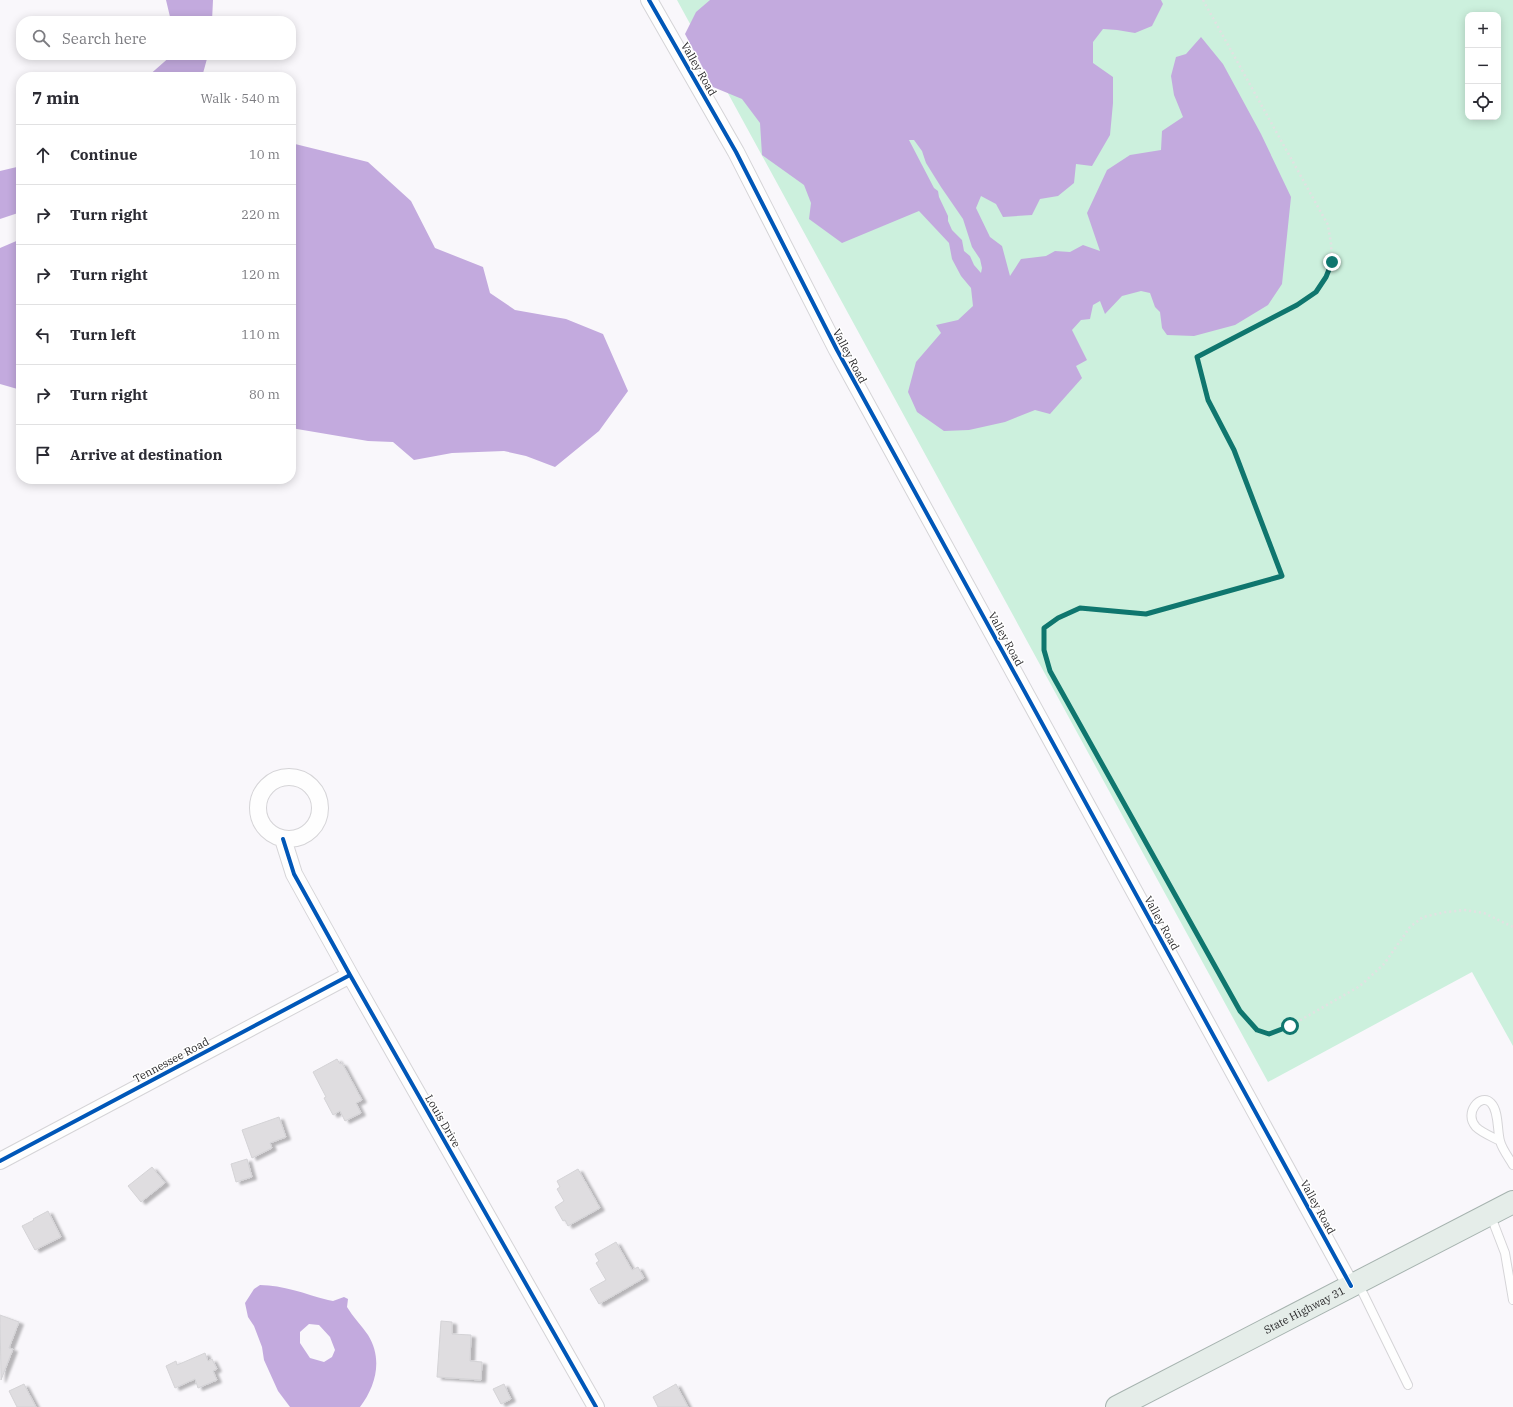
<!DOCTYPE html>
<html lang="en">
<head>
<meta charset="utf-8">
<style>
	:root { --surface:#fff; --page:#f7f7f7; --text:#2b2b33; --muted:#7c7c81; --line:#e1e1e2 }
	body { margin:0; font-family:"IBM Plex Serif",serif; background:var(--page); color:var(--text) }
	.controls { position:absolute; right:12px; top:12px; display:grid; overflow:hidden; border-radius:8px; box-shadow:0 2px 10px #0003 }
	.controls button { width:36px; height:36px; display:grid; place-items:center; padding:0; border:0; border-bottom:1px solid var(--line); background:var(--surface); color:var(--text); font:20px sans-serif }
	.stop { position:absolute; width:12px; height:12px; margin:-9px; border:3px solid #0f766e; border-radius:50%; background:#fff }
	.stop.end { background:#0f766e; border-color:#fff; box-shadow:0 1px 4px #0008 }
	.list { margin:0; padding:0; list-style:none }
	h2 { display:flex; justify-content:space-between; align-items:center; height:52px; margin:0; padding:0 16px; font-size:17px }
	h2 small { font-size:13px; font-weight:400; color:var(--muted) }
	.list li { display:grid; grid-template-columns:26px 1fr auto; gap:12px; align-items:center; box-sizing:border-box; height:60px; padding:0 16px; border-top:1px solid var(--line) }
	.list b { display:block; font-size:15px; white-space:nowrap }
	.list em { font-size:13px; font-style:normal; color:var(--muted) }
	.icon { flex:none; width:22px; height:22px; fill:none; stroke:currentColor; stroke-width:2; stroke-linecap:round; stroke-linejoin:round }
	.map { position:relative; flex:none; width:1513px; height:1407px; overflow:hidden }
	.search { position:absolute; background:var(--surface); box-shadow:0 2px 10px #0003; left:16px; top:16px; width:280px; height:44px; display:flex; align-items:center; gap:10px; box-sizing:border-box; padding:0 14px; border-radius:16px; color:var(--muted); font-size:15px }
	.panel { position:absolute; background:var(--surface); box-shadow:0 2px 10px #0003; left:16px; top:72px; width:280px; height:412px; border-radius:16px }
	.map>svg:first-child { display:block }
	.green { fill:#ccf0dd; fill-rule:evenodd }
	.water { fill:#c3aade; fill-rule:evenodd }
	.building { fill:#dfdde0; stroke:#d4d3d6; filter:url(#shadow) }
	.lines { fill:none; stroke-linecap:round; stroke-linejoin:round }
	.service-casing { stroke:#d5d4d7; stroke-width:10 }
	.minor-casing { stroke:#d5d4d7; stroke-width:18 }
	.primary-casing { stroke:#a6b3af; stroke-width:24 }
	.path { stroke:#e2e2e2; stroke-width:2.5; stroke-dasharray:2 3; stroke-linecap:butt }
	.service { stroke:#fefefe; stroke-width:8 }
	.minor { stroke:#fefefe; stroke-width:16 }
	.primary { stroke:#e5ede9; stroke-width:22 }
	.cycleway-casing { stroke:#fff; stroke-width:6 }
	.cycleway { stroke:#0057b8; stroke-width:4 }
	.route { stroke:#0f766e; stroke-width:5 }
	.labels { text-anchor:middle; stroke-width:3; stroke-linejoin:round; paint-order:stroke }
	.street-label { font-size:11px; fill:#29282a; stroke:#fff }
</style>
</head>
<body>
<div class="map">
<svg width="1513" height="1407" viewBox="0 0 1513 1407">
	<defs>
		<filter id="shadow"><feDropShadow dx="4.5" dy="2.5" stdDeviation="1" flood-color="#0004"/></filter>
	</defs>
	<rect width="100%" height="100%" fill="#f9f7fb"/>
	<path class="green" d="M677,0H1513V1046L1472,972L1268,1082ZM1468,15H1498V117H1468Z"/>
	<path class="water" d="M166,0H213L212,21H171Z
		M710,0H1161L1163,4L1152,26L1135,33L1117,30L1103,29L1093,42V63L1113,77V103L1110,135L1092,166L1076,164L1074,183L1058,196L1040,199L1032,215L1003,217L996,204L981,196L976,208L990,237L1002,246L1010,276L1021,259L1046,256L1055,251L1070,252L1083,245L1100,251L1087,213L1107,170L1130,155L1161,150L1162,131L1183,117L1174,95L1171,76L1176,57L1186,54L1201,37L1223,64L1261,134L1291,197L1282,284L1268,305L1235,325L1194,336L1167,335L1162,328L1160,312L1155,307L1150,293L1141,291L1122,296L1105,314L1100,301L1093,305L1090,319L1081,320L1072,330L1087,360L1076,366L1082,378L1050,414L1035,410L1005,422L969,430L944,431L917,412L908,392L916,362L941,333L936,325L958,320L973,306L971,288L961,276L952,259L949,243L919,211L842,243L809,219L811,203L804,185L762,155L760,123L742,99L713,87L685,34L696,12ZM909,140H914L922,151L926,163L941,187L963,219L972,247L980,259L982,268L981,273L974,265L970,256L964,251L962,240L952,230L948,221V216L939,197L938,191L934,188Z
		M172,55H208L202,77H147Z
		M291,143L368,162L411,201L435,248L483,267L490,293L515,310L566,319L603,334L628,391L599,431L555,467L526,456L504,451L452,453L414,460L393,442L368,441L291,428Z
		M21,166V212L0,219V171Z
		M21,239V390L0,384V248Z
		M260,1285C283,1285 305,1294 328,1300L333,1301L344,1297L348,1299L347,1307C353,1317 361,1325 368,1335C383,1359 376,1386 360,1407H290L278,1391L264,1360L262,1347L254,1326L248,1317L245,1303L254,1289ZM309,1324L319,1325L330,1337L335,1350L332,1357L324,1362L310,1358L300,1343V1332Z"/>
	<path class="building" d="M337,1059L340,1064L342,1063L362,1100L356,1103L361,1113L345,1121L340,1111L333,1115L324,1098L326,1097L313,1072Z
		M279,1117L286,1137L270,1143L272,1148L252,1158L242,1130Z
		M247,1159L252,1177L236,1182L231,1164Z
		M152,1167L165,1183L141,1202L128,1186Z
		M578,1169L600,1208L568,1226L565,1220L563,1221L555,1207L564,1201L557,1189L560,1187L557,1181Z
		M48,1211L61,1237L35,1250L22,1226L34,1220L33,1219Z
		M616,1242L632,1270L638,1267L644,1278L599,1304L590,1289L606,1280L596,1263L599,1261L595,1254Z
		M0,1315L19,1322L9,1348L13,1349L1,1380Z
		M441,1321L452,1322V1334L471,1335L470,1361L482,1362L481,1380L437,1377Z
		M205,1353L208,1361L212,1359L217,1369L213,1371L217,1380L198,1388L195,1379L175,1388L166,1366L176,1361L177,1365Z
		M24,1384L36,1407H17L9,1391Z
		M504,1384L511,1399L501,1404L493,1389Z
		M676,1384L688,1407H658L653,1397Z"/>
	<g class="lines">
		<g class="service-casing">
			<path id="service" d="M1500,1141C1493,1137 1482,1133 1476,1127C1463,1113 1481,1092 1491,1103C1499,1111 1497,1130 1500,1141C1502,1149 1509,1158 1513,1165
				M1490,1214L1505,1253L1513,1300
				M1358,1283L1408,1385"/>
		</g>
		<g class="minor-casing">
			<path id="minor" d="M649,0L736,152L837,350L1351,1286
				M258 808a31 31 0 1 1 62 0a31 31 0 1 1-62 0Z
				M283,839L294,874L350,975L596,1407
				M0,1161L350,975"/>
		</g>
		<g class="primary-casing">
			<g id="primary">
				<path id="s1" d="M1117,1407L1513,1202"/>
			</g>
		</g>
		<path class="path" d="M1203,0L1328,225L1331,244L1332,262L1326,277L1315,292L1297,305L1197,357L1208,400L1234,450L1282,576L1146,614L1080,608L1058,618L1044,628V650L1050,671L1240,1011L1257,1030L1269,1035L1290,1026L1360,986L1384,964L1410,927L1423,917L1446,912L1465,910L1484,913L1513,927"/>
		<use href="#service" class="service"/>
		<use href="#minor" class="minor"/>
		<use href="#primary" class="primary"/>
		<g class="cycleway-casing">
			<path id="cycleway" d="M649,0L736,152L837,350L1351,1286
				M283,839L294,874L350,975L596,1407
				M0,1161L350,975"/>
		</g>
		<use href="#cycleway" class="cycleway"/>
	</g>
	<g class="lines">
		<path class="route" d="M1290,1026L1269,1034L1257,1030L1240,1011L1050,671L1044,650V628L1058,618L1080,608L1146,614L1282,576L1234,450L1208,400L1197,357L1297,305L1316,292L1326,277L1332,262"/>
	</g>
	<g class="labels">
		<g class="street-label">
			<text transform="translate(699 69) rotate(60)" y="4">Valley Road</text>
			<text transform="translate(850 356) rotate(62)" y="4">Valley Road</text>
			<text transform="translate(1006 639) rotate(61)" y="4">Valley Road</text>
			<text transform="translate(1162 923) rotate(61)" y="4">Valley Road</text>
			<text transform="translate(171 1060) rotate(-28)" y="4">Tennessee Road</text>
			<text transform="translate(443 1121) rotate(60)" y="4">Louis Drive</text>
			<text transform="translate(1318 1207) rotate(61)" y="4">Valley Road</text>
			<text dy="4" stroke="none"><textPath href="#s1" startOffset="211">State Highway 31</textPath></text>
		</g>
	</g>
</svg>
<div class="controls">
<button>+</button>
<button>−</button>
<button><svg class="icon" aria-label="locate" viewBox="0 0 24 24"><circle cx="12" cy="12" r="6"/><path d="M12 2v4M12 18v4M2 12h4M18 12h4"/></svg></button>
</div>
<div class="stop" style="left:1290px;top:1026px"></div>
<div class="stop end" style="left:1332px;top:262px"></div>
<div class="search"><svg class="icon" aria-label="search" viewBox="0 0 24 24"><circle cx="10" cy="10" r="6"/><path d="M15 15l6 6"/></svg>Search here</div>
<section class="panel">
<h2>7 min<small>Walk · 540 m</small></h2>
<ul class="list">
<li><svg class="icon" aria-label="ahead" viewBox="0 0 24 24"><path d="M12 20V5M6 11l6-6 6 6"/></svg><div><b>Continue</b></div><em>10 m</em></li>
<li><svg class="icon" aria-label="right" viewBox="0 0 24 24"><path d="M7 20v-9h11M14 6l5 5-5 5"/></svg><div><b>Turn right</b></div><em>220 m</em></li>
<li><svg class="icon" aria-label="right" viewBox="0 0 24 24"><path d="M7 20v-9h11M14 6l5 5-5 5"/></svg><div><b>Turn right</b></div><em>120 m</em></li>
<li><svg class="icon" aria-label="left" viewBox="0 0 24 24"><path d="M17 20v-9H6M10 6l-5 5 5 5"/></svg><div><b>Turn left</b></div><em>110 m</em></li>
<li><svg class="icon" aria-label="right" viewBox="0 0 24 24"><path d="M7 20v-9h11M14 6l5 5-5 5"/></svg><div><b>Turn right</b></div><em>80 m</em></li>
<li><svg class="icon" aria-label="arrive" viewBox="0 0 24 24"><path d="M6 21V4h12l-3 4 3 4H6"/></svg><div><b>Arrive at destination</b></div></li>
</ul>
</section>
</div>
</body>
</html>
